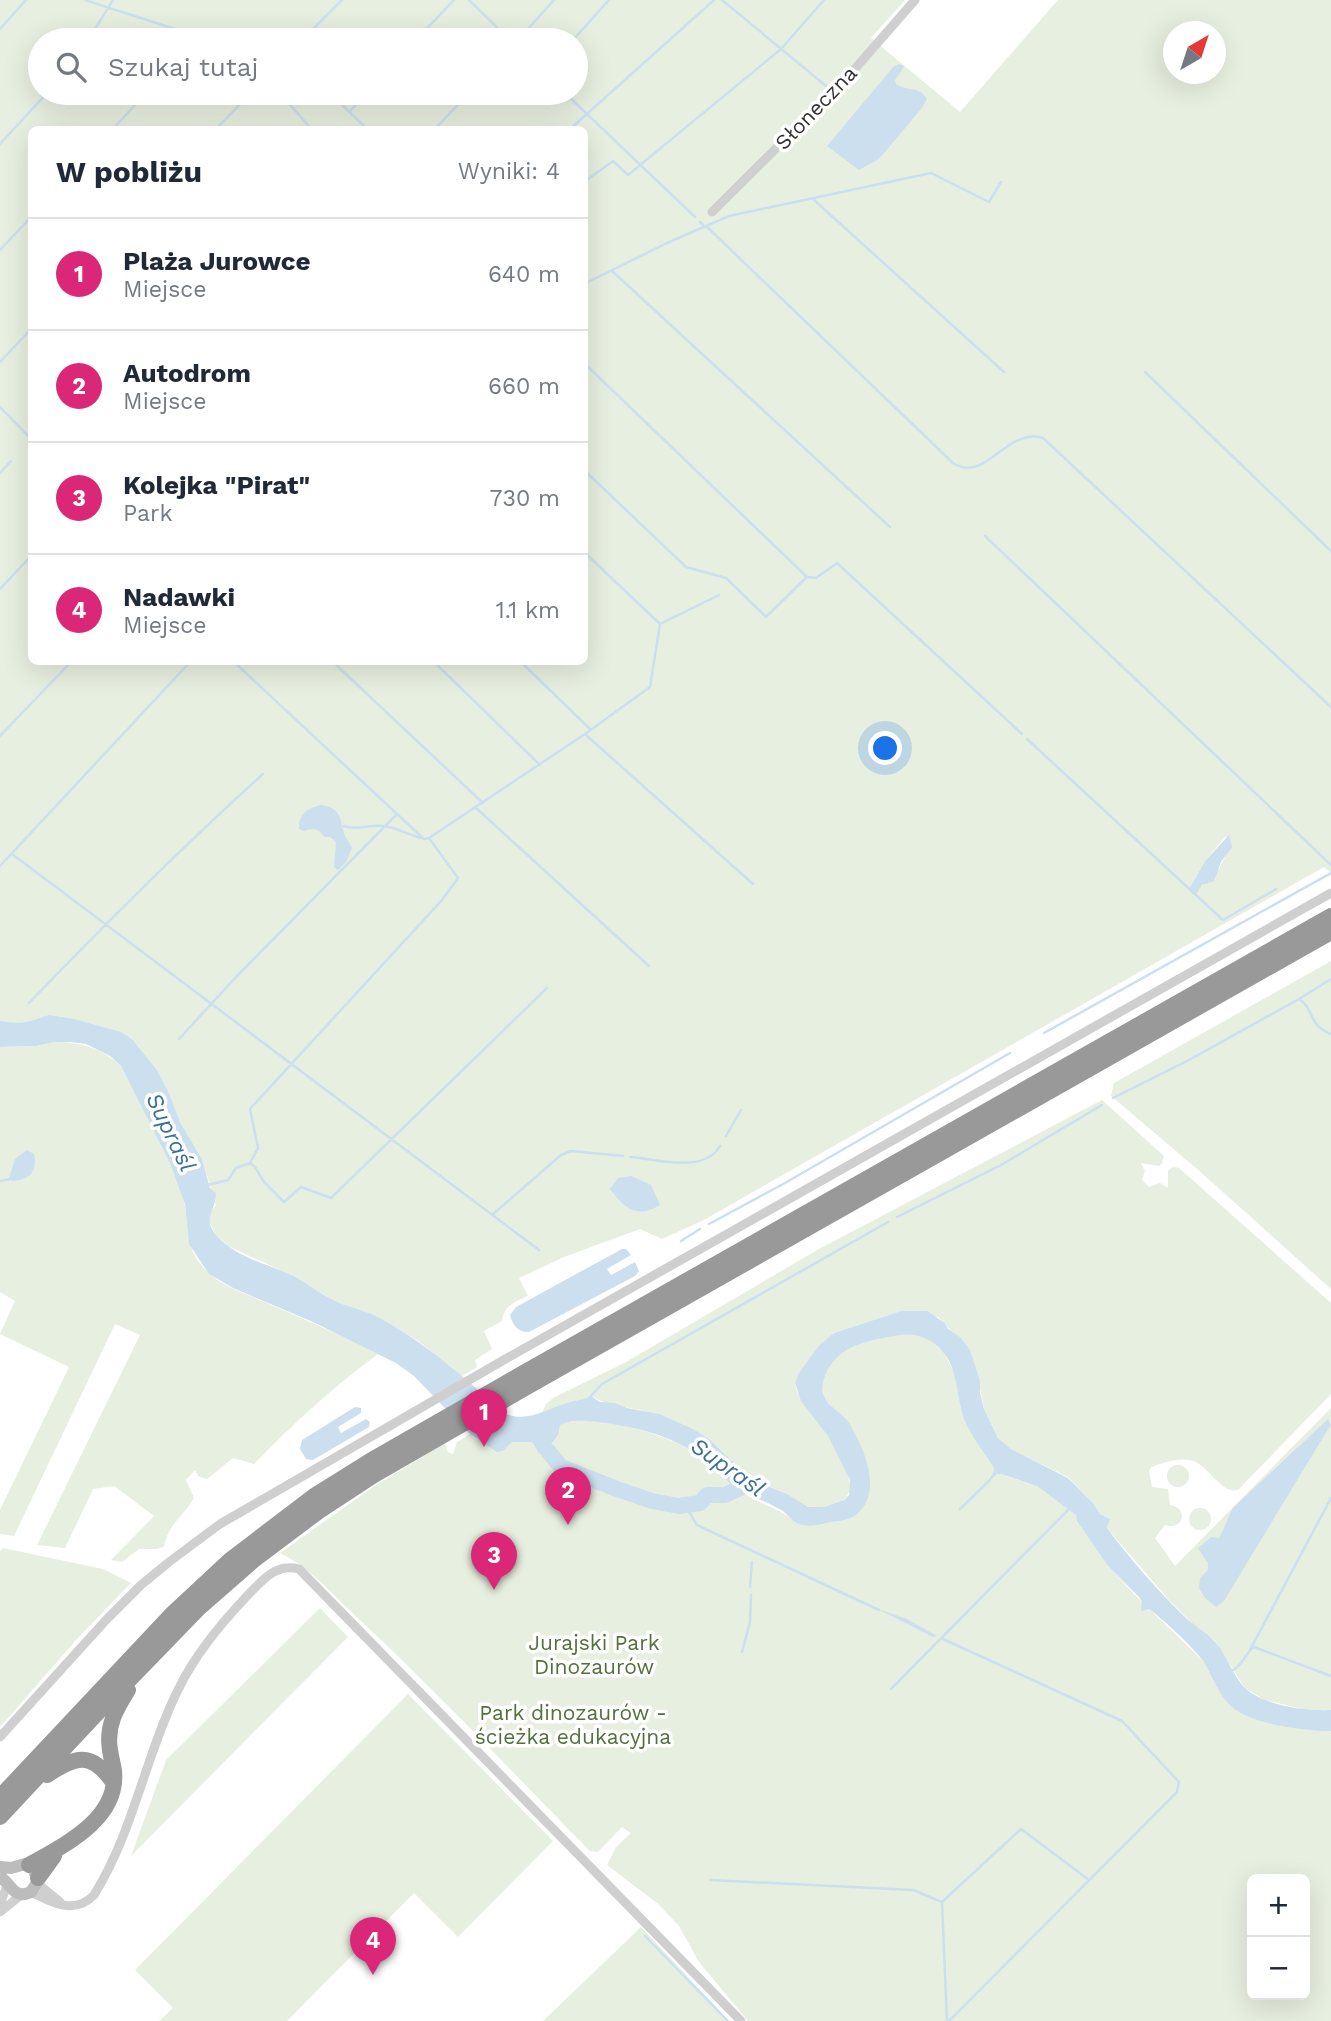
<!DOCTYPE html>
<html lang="pl">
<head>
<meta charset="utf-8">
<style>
	:root { --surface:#fff; --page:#f2f2f3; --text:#1f2937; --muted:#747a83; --line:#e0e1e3; --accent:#db2777 }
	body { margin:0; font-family:"Work Sans",sans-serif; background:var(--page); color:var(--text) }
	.controls { position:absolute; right:21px; bottom:21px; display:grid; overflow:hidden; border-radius:10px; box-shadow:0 7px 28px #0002 }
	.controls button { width:63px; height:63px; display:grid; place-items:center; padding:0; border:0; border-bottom:2px solid var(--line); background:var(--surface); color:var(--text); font:35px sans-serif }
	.compass { position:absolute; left:1163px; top:21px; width:63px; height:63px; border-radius:50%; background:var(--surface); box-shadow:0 7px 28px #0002; rotate:39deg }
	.you { position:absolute; left:886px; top:749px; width:24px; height:24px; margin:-18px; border:5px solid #fff; border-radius:50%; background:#1a73e8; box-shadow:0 0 0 10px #1a73e833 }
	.badge { display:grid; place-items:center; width:46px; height:46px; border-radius:50%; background:var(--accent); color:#fff; font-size:23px; font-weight:700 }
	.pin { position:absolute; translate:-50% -58px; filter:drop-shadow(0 2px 4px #0008) }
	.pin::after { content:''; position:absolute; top:37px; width:24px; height:21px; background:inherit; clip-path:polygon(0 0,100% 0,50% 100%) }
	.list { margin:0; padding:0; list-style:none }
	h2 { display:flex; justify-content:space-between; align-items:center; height:91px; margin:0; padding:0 28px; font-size:30px }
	h2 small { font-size:23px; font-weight:400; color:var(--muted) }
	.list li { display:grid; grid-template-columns:46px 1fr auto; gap:21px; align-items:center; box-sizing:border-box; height:112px; padding:0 28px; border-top:2px solid var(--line) }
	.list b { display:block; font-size:26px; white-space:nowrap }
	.list p { margin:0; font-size:23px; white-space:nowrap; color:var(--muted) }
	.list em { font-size:23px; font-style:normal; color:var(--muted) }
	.icon { flex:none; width:38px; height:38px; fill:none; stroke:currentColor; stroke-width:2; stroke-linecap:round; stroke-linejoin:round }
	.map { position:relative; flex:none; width:1331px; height:2021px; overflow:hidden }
	.search { position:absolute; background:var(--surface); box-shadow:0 7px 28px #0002; left:28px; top:28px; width:560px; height:77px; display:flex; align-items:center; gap:18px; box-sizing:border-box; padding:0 24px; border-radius:38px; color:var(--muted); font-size:26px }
	.panel { position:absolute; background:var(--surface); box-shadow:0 7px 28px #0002; left:28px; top:126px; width:560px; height:539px; border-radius:10px }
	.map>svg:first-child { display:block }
	.green { fill:#e7efe0; fill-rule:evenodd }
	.water { fill:#ccdfee }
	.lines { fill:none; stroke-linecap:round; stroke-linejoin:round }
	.stream { stroke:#ccdfee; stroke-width:2.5 }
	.river { stroke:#ccdfee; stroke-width:16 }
	.street { stroke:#cfcfcf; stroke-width:9 }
	.secondary { stroke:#bcbcbc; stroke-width:12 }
	.highway { stroke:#999; stroke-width:16 }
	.labels { text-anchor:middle; stroke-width:7; stroke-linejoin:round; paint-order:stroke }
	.street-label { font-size:21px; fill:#323232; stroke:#fff }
	.park-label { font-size:21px; fill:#52703c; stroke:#fff }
	.water-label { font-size:23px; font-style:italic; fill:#3b6f98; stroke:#fff }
</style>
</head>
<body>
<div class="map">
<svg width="1331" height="2021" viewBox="0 0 1331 2021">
	<rect width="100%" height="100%" fill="#fff"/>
	<path class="green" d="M0,0H905L871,38L960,112L1058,0H1331V873L1324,867L702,1221L662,1239L640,1229L564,1257L519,1278L528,1296C515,1302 504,1305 502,1321L484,1331L492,1349L475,1360L477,1367L462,1376L417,1340L375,1316L332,1300L291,1275L228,1246L216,1235L209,1222L208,1216L216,1205L202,1159L180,1122L170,1095L157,1070L133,1040L70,1018L49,1015L35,1022L17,1024L0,1021ZM1174,32H1216V74H1174ZM40,40H576V93H40ZM32,130H584V662H32ZM1226,836V855L1219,869L1202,886L1189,889L1205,861Z
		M1331,961V1289L1196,1168L1111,1096L1114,1083Z
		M54,1042C81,1042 101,1048 121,1066C142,1109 174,1154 184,1201C190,1231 183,1250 210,1274C224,1287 245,1293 262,1301C301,1318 340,1334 378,1354C333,1387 293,1424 254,1464L233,1458L207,1479L198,1476L195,1470L186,1480L194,1498C182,1519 169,1522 164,1547L157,1549H139L122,1562L111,1560L154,1516L114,1486L93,1489L65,1548L37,1545L140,1335L115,1324L14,1536L0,1534V1510L69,1367L0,1334L15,1301L0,1292V1047L37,1046Z
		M1102,1100L1164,1156L1162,1164L1159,1166L1141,1163L1145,1171L1142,1180L1149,1187L1160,1183L1168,1188V1171L1173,1167L1179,1168L1331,1303V1394L1239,1489C1222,1498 1208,1462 1189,1460C1176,1458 1164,1463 1151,1467L1149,1471L1152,1487L1168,1489L1170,1505C1189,1508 1184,1531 1165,1525L1155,1538L1175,1566L1331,1408V1710L1310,1711L1298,1708L1265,1700L1245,1688L1214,1640L1203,1634L1169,1600L1107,1528L1110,1519L1100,1514L1093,1503L1068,1477L1011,1449L998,1438L984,1409L977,1373L945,1323L938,1317L901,1311L834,1333L820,1344L798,1374L795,1383L797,1392C814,1420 840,1445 849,1479C856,1502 828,1510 810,1507C801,1506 794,1498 787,1494C777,1489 766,1486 757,1481C735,1469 721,1445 699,1433C683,1424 663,1417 644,1411C630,1407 605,1406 594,1397L566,1403L541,1415L546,1404L553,1398L626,1362L819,1249Z
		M912,1333L927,1338L944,1353L954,1372L966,1422L993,1466L1005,1476L1038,1486L1076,1515L1108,1566L1142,1602L1202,1660L1238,1712L1299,1728L1331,1731V2021H748L699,1962L679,1926L657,1903L607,1865L616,1847L631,1833L622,1827L598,1852L590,1851C514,1774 440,1695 361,1621C336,1598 311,1568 280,1553L373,1487L445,1443L448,1452L453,1454L457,1442L470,1434L475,1439L506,1448L512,1442H533L551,1449V1444L560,1425C591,1409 676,1437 703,1458C716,1467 725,1482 738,1490C759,1504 779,1508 799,1524L861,1510L845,1417C832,1409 820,1399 823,1383C832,1341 878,1339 912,1333ZM1252,1879H1305V1995H1252Z
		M1167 1476a11 11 0 1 1 22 0a11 11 0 1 1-22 0Z
		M1189 1519a11 11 0 1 1 22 0a11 11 0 1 1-22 0Z
		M3,1548L103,1569L131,1583L77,1639L0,1727V1551Z
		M320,1608L348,1637L131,1856L166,1760Z
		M408,1694L553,1841L458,1937L414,1893L287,2021H159L173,2008L135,1970Z
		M641,1927L729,2021H543Z"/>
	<path class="water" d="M900,64L904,67L895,80L896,84C907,92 919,85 927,99L922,108L879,159L859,170L827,146L894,66Z
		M321,805C341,808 340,818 344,833C345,839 350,842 352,848L346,862L338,870L334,867L336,842L330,837H324C319,828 313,828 304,831L299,829C298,814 308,808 321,805Z
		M1229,835L1232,847L1221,862L1214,881L1202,885L1196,894H1192L1189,889L1205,861Z
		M49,1015L70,1018L121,1032L133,1040L157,1070L170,1095L180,1122L202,1159L210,1188L216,1193C216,1212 201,1218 217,1236C233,1255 265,1264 287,1273C303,1280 317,1292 333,1300C348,1307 364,1310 378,1317C426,1343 465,1378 505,1414C529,1423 548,1408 570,1402C577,1400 584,1400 591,1396L600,1402L615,1403L627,1408L659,1414L693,1429L709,1439L747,1475L758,1482L787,1494L808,1507H825L844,1500L849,1495L850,1480L828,1436L801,1401L795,1383L798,1374L820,1344L834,1333L901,1311H927L945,1323L948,1329L960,1337L970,1350L980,1381V1393L984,1409L998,1438L1011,1449L1068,1478L1093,1503L1100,1514L1110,1519L1107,1528C1131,1560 1158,1591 1186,1618C1195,1626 1207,1633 1215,1642C1229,1657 1234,1683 1253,1694C1275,1707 1306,1711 1331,1710V1731C1306,1731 1250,1724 1232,1707C1218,1695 1213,1676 1203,1661C1193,1647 1164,1620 1149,1609L1141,1611L1142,1602L1139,1597L1108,1566L1077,1521L1076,1515L1037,1486L1001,1474H997L988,1482L994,1471L993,1466C984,1453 971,1435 965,1421C956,1399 959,1369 942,1351C930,1338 917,1333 900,1335C871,1340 837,1344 825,1376C823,1382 821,1390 824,1396C829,1409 843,1412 849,1423C864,1448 884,1492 856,1515C848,1520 840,1521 831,1522C822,1524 808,1528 799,1524C793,1522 788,1515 783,1511C773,1505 745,1492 734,1491C731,1483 723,1477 717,1470C685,1439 641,1427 598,1422C585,1421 573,1419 560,1425L558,1435L551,1444L562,1465L559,1470L548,1457L539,1453L532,1442H512L503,1451L497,1452L470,1434L414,1376L396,1363L313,1322L233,1288L209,1274L189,1244L185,1204L170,1163L121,1066L110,1056L86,1044L70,1042H54L37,1046L0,1047V1021C24,1025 28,1022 49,1015Z
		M27,1150L34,1154C38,1171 30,1180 12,1181L9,1178L15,1159Z
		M631,1176L651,1185L660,1205C637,1219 625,1209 610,1189L618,1178Z
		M622,1249H626L631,1255L607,1269L611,1275L635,1262L639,1271L635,1276L529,1332C518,1333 512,1324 510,1315L516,1307Z
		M355,1407L361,1408V1413L338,1427L341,1433L366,1419L370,1422L369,1427L313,1460L306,1459L300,1449L302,1440Z
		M1328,1419L1331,1425L1327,1431L1224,1601L1216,1607L1205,1598L1199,1588L1200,1578L1208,1570V1563L1198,1548L1211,1537L1219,1538C1225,1528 1227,1518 1233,1508Z
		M878,1609L907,1619L937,1636L933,1637Z"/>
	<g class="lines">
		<path class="stream" d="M85,0L209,40
			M469,0L510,40
			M722,0L826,86
			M0,29L26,0
			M88,40L113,0
			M302,40L342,0
			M416,40L454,0
			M518,40L554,0
			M573,40L609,0
			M286,93L283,99C295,108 302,119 312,130
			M330,93L368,130
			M565,93L695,217
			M350,111L367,93
			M112,130L146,93
			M215,130L251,93
			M434,130L469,93
			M569,130L714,0
			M0,144L47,93
			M584,182L613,161L628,175L781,49L824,0
			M814,200L1004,372
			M700,222L705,227
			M706,226L953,463C986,484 1006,427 1043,438L1331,707
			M0,250L32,216
			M612,271L890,527
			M584,284L667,243L729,216L931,173L989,202L1001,182
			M0,362L32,328
			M584,363L807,577L816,578L837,563L1022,734
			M1145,372L1331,551
			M0,407L32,440
			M584,470L686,567L726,578L766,617L807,577
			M0,473L11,461
			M985,536L1331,865
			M584,552L660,624L719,595
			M0,589L32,555
			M234,662L397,814
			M333,662L483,803
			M434,662L540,765
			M521,662L591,730
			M586,735L753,884
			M0,736L71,662
			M1027,739L1223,920L1276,889
			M476,808L649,966
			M344,826C356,831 370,824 383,826C396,827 409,835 421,838
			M12,854L539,1250
			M0,866L190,662
			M1299,999L1331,979
			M29,1003C105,924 182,847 263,774
			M1044,1033L1331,873
			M179,1039L236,977L397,814L424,839L429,838L585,734L650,687L660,624
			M1113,1098L1189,1060L1299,999C1315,1009 1307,1025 1331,1034
			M726,1136L741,1110
			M630,1157C658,1159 704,1174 720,1146
			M250,1163L258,1148L250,1109L442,900L458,878L429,838
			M0,1181L10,1179
			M208,1185L228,1180L236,1168L250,1163L255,1167L264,1182L284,1202L301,1187L331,1198L547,988
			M492,1215L561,1155L571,1151L623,1156
			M897,1217L1001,1165L1102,1105
			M709,1224L785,1183L1010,1053
			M681,1241L700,1229
			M590,1397L602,1384L888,1222
			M559,1467L558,1478L561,1482L588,1499
			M685,1505L697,1525L879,1610
			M960,1509L990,1480
			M750,1587L752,1562
			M943,1639L1122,1721L1179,1782L1177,1792L949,2021
			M1250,1650L1331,1498
			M742,1652L750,1622L751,1595
			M1232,1671C1244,1664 1245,1653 1254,1647L1331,1676
			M891,1689L1068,1510
			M710,1880L913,1890L942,1902L1021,1829L1089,1880
			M942,1902L947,2021
			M645,1936L728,2021"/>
		<path class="river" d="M548,1451L561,1467L617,1489L652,1501L679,1506L700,1503L707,1495H725L747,1485"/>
		<path class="street" d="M712,212L846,79L915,0
			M0,1737L107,1619L141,1585L169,1562L220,1524L502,1361L1331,893
			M37,1883L60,1902
			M31,1892C52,1903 75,1915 94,1895C133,1833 145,1757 177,1692C194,1656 219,1626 246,1597C262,1581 275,1563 299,1569L741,2021
			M0,1905L7,1885
			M0,1912L21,1895"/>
		<path class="secondary" d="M0,1867L11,1868L25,1864L33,1868L38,1881L31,1892C13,1900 12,1884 0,1877"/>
		<path class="highway" d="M47,1775C76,1756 91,1751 113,1782
			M0,1797L173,1613L230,1560L314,1496L370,1461L520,1375L1331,916
			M0,1817L101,1709L199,1608L255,1559L319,1511L374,1475L532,1384L1331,932
			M29,1865C64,1845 119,1819 114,1771C113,1764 111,1757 110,1750C106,1726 116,1709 128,1690
			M38,1878L54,1856"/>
	</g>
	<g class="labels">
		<g class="street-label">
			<text transform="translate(816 108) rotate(-46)" y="7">Słoneczna</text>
		</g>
		<g class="park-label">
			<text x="594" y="1650">Jurajski Park<tspan x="594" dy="24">Dinozaurów</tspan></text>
			<text x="573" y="1720">Park dinozaurów -<tspan x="573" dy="24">ścieżka edukacyjna</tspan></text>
		</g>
		<g class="water-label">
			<text transform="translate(171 1132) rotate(64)" y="8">Supraśl</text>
			<text transform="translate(728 1467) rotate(35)" y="8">Supraśl</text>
		</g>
	</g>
</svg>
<div class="controls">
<button>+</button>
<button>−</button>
</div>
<svg class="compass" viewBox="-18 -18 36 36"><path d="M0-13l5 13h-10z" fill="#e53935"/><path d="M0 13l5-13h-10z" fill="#747a83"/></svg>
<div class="you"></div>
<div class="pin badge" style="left:484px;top:1447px">1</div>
<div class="pin badge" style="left:568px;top:1525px">2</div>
<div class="pin badge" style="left:494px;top:1590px">3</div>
<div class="pin badge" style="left:373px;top:1975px">4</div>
<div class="search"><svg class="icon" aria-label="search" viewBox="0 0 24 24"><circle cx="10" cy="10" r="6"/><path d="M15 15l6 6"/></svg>Szukaj tutaj</div>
<section class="panel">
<h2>W pobliżu<small>Wyniki: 4</small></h2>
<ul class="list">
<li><span class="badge">1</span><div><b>Plaża Jurowce</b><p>Miejsce</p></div><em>640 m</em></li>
<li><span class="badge">2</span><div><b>Autodrom</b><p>Miejsce</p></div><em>660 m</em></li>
<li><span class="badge">3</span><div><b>Kolejka &quot;Pirat&quot;</b><p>Park</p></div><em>730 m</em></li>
<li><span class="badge">4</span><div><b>Nadawki</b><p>Miejsce</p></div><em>1.1 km</em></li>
</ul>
</section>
</div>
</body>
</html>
